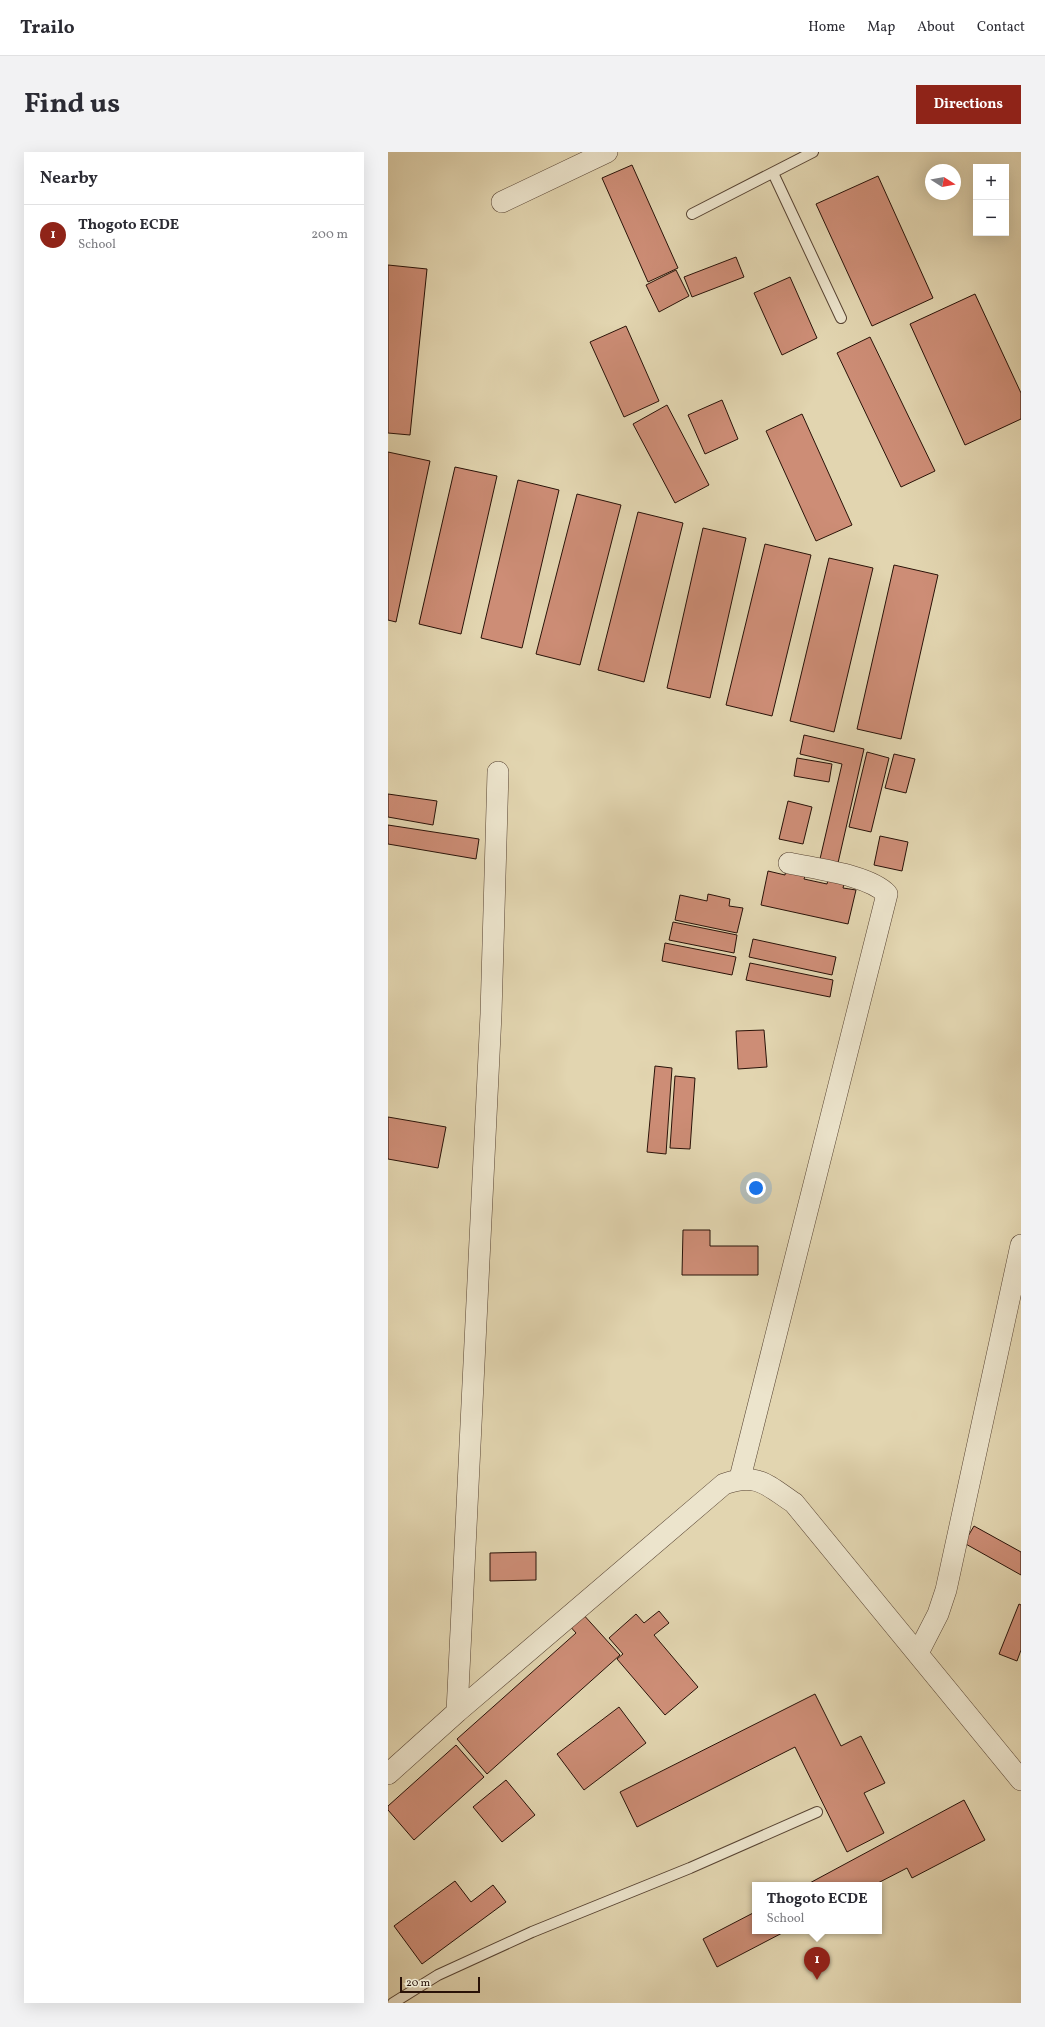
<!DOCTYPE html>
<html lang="en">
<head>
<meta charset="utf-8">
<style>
	:root { --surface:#fff; --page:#f2f2f3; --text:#2b2b33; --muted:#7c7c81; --line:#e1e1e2; --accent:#8f2418 }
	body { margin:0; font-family:Vollkorn,serif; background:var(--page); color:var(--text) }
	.controls { position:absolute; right:12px; top:12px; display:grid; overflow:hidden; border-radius:0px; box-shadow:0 4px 16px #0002 }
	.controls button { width:36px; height:36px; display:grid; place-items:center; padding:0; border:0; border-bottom:1px solid var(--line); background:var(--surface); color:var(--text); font:20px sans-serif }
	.compass { position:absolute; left:537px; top:12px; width:36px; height:36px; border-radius:50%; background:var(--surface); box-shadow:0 4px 16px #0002; rotate:101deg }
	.scale { position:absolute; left:12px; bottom:10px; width:80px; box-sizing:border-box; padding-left:4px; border:2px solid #291208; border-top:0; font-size:11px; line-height:14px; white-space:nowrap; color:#291208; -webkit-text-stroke:3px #ece4cc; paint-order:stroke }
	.you { position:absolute; left:368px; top:1036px; width:14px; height:14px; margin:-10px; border:3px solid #fff; border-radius:50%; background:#1a73e8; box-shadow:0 0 0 6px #1a73e833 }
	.badge { display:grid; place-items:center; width:26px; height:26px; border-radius:50%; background:var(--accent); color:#fff; font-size:13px; font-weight:700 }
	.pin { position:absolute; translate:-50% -33px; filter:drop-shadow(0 1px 2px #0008) }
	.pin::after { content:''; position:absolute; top:21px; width:14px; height:12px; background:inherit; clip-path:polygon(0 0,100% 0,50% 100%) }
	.popup { position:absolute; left:364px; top:1730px; width:130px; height:52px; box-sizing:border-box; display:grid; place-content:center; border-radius:0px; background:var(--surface); filter:drop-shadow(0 1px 3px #0005); font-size:13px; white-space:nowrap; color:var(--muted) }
	.popup b { font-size:15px; color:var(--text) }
	.popup::after { content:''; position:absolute; left:50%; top:100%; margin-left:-8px; border:8px solid transparent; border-top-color:var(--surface) }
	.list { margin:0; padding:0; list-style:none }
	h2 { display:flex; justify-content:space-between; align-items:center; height:52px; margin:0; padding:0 16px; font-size:17px }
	h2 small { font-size:13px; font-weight:400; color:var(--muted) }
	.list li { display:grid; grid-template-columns:26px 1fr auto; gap:12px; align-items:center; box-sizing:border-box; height:60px; padding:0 16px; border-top:1px solid var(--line) }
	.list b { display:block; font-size:15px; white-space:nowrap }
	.list p { margin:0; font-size:13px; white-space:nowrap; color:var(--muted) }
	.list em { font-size:13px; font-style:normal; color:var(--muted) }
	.map { position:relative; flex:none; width:633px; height:1851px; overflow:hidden; border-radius:0px }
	header { display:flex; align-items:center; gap:24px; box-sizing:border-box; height:56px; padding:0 20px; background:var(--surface); border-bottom:1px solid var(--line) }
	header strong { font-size:19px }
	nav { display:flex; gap:22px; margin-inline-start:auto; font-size:14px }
	.intro { display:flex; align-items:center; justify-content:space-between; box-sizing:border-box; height:96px; padding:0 24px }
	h1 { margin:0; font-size:28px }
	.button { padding:10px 18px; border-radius:0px; background:var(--accent); color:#fff; font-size:14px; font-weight:700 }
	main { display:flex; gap:24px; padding:0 24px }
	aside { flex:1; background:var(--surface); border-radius:0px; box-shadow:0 4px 16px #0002 }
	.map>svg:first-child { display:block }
	.building { fill:#cd8d76; stroke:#291208 }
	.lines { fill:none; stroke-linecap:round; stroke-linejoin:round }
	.service-casing { stroke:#574332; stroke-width:12 }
	.minor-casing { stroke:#574332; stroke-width:22 }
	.service { stroke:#ece4cc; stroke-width:10 }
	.minor { stroke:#ece4cc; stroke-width:21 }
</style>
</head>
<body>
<header>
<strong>Trailo</strong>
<nav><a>Home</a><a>Map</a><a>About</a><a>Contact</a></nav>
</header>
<div class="intro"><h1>Find us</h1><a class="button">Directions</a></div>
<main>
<aside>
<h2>Nearby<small></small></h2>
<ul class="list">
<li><span class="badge">1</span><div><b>Thogoto ECDE</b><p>School</p></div><em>200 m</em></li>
</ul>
</aside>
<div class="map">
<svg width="633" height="1851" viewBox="0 0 633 1851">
	<rect width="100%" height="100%" fill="#e2d5b0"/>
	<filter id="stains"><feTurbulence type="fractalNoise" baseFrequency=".005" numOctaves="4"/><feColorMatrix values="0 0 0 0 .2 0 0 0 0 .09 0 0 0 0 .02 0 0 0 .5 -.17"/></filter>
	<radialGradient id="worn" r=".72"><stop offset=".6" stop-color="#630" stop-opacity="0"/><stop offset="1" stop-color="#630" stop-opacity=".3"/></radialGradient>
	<path class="building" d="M244,13L290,116L260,130L214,26Z
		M490,24L545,146L484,174L428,52Z
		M348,105L356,125L304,145L296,125Z
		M0,113L39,117L22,283L0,281Z
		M288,118L301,144L271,160L258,133Z
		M402,125L429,186L394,203L366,141Z
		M587,142L633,241V267L577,293L522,172Z
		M238,174L271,249L236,265L202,190Z
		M482,185L547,319L513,335L449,201Z
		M334,248L350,287L317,302L300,263Z
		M279,253L321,333L287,351L245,272Z
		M414,262L464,373L428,389L378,279Z
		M0,300L42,309L8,470L0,468Z
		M67,315L109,324L73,482L31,472Z
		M130,328L171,338L134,496L93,486Z
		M189,342L233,353L192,513L148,502Z
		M250,360L295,371L256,530L210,518Z
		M315,376L358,386L322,546L279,536Z
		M377,392L423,403L384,564L338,553Z
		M441,406L485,416L446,580L402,569Z
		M506,413L550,423L513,587L469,577Z
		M416,583L476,597L450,711L432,707L454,612L412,602Z
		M479,600L501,606L483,680L461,675Z
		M506,602L527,607L518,641L497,636Z
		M409,606L444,612L441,630L406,624Z
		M0,642L49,649L45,673L0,665Z
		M400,649L424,655L415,692L391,687Z
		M0,673L91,687L88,707L0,692Z
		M492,684L520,690L514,719L486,713Z
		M398,717L418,721L416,727L439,732L440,728L456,732L455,736L468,738L460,772L373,753L380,719L397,723Z
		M320,742L342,747L341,754L355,756L349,781L287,768L292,743L319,749Z
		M285,770L349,783L346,801L281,788Z
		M365,787L448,805L444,823L361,805Z
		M277,791L348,805L344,823L274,809Z
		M362,811L445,828L442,845L358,828Z
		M376,878L379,915L350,917L348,879Z
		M267,914L284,916L278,1002L259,1000Z
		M287,924L307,926L302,997L282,996Z
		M0,965L58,975L50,1016L0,1007Z
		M295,1078H322V1094H370V1123H294Z
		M586,1374L633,1400V1423L576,1391Z
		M148,1400V1428L102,1429V1401Z
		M631,1452L633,1453V1498L629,1509L611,1502Z
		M271,1459L281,1471L266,1483L310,1535L277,1563L229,1507L235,1502L221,1486L248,1462L256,1471Z
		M193,1460L232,1503L99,1622L69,1587L188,1481L180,1472Z
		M427,1542L453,1594L473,1584L497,1631L476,1641L496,1681L459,1700L407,1595L249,1675L232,1640Z
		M231,1555L258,1591L196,1638L169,1602Z
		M68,1593L96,1625L26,1688L0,1658V1654Z
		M118,1628L147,1663L114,1690L85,1655Z
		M576,1648L597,1688L524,1726L519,1716L486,1733H418Z
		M67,1729L83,1750L105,1733L118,1750L34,1812L6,1774Z
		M367,1760V1779H398L329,1815L315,1787Z"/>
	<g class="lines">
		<g class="service-casing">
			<path id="service" d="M385,21L453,166
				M304,62L425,0
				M5,1851L50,1823L144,1780L302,1716L429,1660"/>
		</g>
		<g class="minor-casing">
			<path id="minor" d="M114,50L219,0
				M352,1326L499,742C481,723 428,717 401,711
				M530,1501L550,1462L558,1438L633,1093
				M69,1560L103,862L110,620
				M0,1622L69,1560L336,1332C369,1320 379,1333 406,1351L633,1628"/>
		</g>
		<use href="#service" class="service"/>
		<use href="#minor" class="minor"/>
	</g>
	<rect width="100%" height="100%" filter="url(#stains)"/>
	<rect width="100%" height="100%" fill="url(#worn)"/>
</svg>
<div class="controls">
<button>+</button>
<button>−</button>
</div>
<svg class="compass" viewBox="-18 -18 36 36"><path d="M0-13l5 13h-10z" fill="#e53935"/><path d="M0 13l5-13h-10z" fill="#7c7c81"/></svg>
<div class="scale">20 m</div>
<div class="you"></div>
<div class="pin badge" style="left:429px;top:1828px">1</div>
<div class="popup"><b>Thogoto ECDE</b>School</div>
</div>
</main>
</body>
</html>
